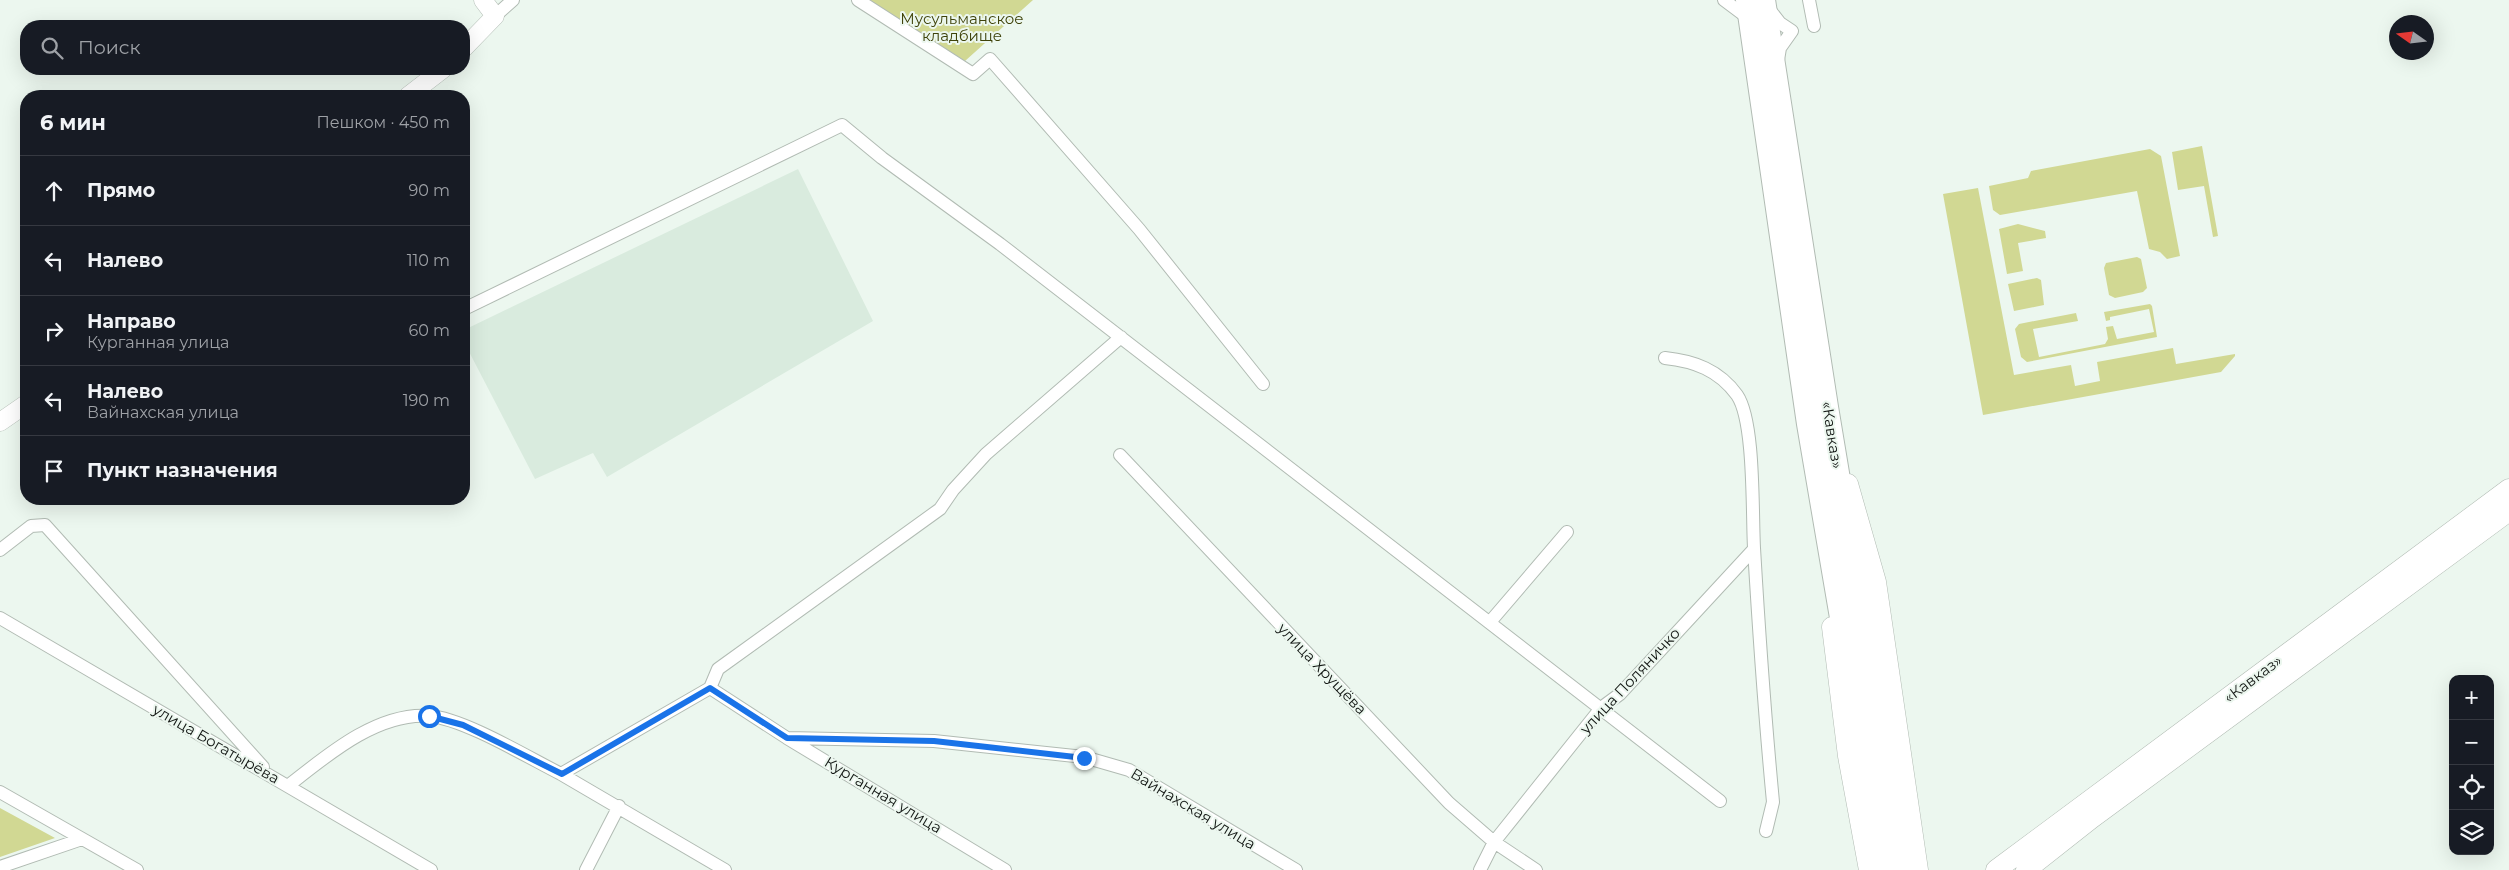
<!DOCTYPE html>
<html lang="ru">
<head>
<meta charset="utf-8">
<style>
	:root { --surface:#171b24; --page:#20242c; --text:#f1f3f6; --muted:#9ea1a6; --line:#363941 }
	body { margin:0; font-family:Montserrat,sans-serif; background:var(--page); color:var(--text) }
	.controls { position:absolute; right:15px; bottom:15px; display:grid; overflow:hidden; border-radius:10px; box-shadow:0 5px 20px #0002 }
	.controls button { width:45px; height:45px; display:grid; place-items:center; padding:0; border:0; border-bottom:1px solid var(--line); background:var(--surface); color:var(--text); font:25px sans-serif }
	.compass { position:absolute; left:2389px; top:15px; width:45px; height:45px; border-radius:50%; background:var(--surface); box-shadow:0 5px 20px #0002; rotate:284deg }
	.stop { position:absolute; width:15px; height:15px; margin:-11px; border:4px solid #1a73e8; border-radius:50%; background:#fff }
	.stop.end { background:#1a73e8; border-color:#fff; box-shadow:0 1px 5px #0008 }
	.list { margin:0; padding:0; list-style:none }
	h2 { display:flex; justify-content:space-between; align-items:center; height:65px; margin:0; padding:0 20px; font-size:21px }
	h2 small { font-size:16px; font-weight:400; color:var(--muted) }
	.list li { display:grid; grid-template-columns:32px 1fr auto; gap:15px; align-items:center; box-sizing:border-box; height:70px; padding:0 20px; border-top:1px solid var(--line) }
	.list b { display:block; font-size:19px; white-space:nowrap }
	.list p { margin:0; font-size:16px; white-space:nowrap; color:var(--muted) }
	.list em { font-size:16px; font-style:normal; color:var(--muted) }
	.icon { flex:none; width:28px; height:28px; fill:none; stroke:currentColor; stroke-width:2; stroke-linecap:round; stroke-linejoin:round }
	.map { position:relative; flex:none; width:2509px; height:870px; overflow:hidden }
	.search { position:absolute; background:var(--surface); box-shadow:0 5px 20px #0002; left:20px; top:20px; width:450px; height:55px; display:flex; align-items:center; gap:12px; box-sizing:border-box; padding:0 18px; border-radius:20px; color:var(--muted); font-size:19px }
	.panel { position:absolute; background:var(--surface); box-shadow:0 5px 20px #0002; left:20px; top:90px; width:450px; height:415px; border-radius:20px }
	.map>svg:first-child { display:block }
	.built { fill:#d9ebde }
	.green { fill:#d1d893 }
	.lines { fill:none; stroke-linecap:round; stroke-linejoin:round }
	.street-casing { stroke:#b1bbb3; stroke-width:14 }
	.secondary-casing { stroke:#b1bbb3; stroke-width:19 }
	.primary-casing { stroke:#b1bbb3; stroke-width:21 }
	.highway-casing { stroke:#b1bbb3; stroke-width:24 }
	.street { stroke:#fff; stroke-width:12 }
	.secondary { stroke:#fff; stroke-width:18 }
	.primary { stroke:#fff; stroke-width:20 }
	.highway { stroke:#fff; stroke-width:22 }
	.route { stroke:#1a73e8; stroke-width:6 }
	.labels { text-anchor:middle; stroke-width:4; stroke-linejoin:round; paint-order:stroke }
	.park-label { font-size:15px; fill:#3e4209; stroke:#ecf7ef }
	.street-label { font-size:15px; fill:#121613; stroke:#ecf7ef }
</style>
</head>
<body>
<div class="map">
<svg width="2509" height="870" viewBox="0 0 2509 870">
	<rect width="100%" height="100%" fill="#ecf7ef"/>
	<path class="built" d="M798,169L873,321L607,477L593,453L535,479L464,342V330Z"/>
	<path class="green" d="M869,0H1033L965,61Z
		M2202,146L2218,236L2213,237L2204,186L2178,190L2172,152Z
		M2150,149L2161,156L2180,256L2167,259L2160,252L2149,249L2137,191L2000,215L1993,210L1989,186L2028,178L2031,171Z
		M1978,188L2014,375L2071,365L2075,386L2100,381L2097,362L2173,348L2176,364L2235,354V356L2221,372L1983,415L1943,194Z
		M2018,224L2045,231L2046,238L2018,243L2023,271L2007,274L1999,229Z
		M2137,257L2141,259L2147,288L2143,292L2115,298L2109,295L2104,268L2106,263Z
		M2037,278L2041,280L2044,305L2014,311L2008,284Z
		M2150,304L2152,306L2157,337L2027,362L2021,357L2015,329L2019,324L2076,313L2078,321L2033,329L2039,357L2105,344L2108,339L2106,327L2113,326L2117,339L2154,332L2149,309L2110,317V320L2106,321L2104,312Z
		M0,808L55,838L0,857Z"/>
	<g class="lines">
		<g class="street-casing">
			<path id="street" d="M858,0L973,74L990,59L1139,229L1263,384
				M1724,0L1748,18
				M1809,0L1814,26
				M1769,9L1780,23L1792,31L1780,48L1778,60
				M495,16L513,0
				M464,309L842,125L882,158L1000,244L1720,801
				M1665,358C1694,361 1719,370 1737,395C1755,421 1752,512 1754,548C1759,633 1765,718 1773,802L1766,831
				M1120,455L1449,803L1494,842L1536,870
				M0,550L31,526L45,525L263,767
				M0,618L431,870
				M1490,622L1567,532
				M710,688L787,738L1005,870
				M787,738L934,741L1084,757L1129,770L1296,870
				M288,786C326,756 377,712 429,716C463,718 529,758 561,774
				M0,792L137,870
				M0,867L82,839
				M586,870L619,806
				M725,870L561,774L710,688L718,669L940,509L953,490L986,454L1121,337
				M1480,870L1494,842L1601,708L1620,694L1754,549"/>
		</g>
		<g class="secondary-casing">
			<path id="secondary" d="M464,48L495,16L483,0
				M408,96L443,69
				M0,422L26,404"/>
		</g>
		<g class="primary-casing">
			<path id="primary" d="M1848,484L1876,582L1918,870
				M1832,627L1848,756L1869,870
				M1996,870L2509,489
				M2026,870L2092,818L2509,511"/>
		</g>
		<g class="highway-casing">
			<path id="highway" d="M1747,0L1808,424L1884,870
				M1764,0L1827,407L1904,870"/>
		</g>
		<use href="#street" class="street"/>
		<use href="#secondary" class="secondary"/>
		<use href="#primary" class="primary"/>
		<use href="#highway" class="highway"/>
	</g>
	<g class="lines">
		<path class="route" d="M429,716L463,725L562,774L710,688L787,738L934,741L1084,758"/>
	</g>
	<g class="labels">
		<g class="park-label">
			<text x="962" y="24">Мусульманское<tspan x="962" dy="17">кладбище</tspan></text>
		</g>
		<g class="street-label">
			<text transform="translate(1832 435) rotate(81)" y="5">«Кавказ»</text>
			<text transform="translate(1322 669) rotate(46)" y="5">улица Хрущёва</text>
			<text transform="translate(2253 679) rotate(-37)" y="5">«Кавказ»</text>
			<text transform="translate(1630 681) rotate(-47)" y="5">улица Поляничко</text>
			<text transform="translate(216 744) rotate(30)" y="5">улица Богатырёва</text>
			<text transform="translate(883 795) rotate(31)" y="5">Курганная улица</text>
			<text transform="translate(1193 809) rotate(31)" y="5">Вайнахская улица</text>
		</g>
	</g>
</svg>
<div class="controls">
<button>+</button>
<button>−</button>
<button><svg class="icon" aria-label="locate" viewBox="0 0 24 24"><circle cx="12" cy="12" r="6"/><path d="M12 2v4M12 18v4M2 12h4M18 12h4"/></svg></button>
<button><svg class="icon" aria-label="layers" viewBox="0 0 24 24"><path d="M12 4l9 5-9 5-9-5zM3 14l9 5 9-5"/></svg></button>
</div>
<svg class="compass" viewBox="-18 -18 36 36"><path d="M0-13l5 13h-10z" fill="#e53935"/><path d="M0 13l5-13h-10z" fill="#9ea1a6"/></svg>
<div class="stop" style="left:429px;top:716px"></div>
<div class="stop end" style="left:1084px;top:758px"></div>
<div class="search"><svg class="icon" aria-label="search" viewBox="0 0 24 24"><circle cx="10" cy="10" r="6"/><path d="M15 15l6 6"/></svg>Поиск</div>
<section class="panel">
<h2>6 мин<small>Пешком · 450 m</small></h2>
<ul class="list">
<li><svg class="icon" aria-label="ahead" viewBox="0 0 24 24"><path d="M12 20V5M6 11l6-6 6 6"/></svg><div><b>Прямо</b></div><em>90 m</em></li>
<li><svg class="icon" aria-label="left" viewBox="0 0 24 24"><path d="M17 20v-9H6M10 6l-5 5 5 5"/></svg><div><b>Налево</b></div><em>110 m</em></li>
<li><svg class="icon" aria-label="right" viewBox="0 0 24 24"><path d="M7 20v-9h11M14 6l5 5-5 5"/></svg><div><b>Направо</b><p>Курганная улица</p></div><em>60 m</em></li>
<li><svg class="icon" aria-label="left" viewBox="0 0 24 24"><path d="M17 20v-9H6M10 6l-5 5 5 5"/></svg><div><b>Налево</b><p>Вайнахская улица</p></div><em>190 m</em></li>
<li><svg class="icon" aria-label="arrive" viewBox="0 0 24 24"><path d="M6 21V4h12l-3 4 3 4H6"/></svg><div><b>Пункт назначения</b></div></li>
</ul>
</section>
</div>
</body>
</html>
